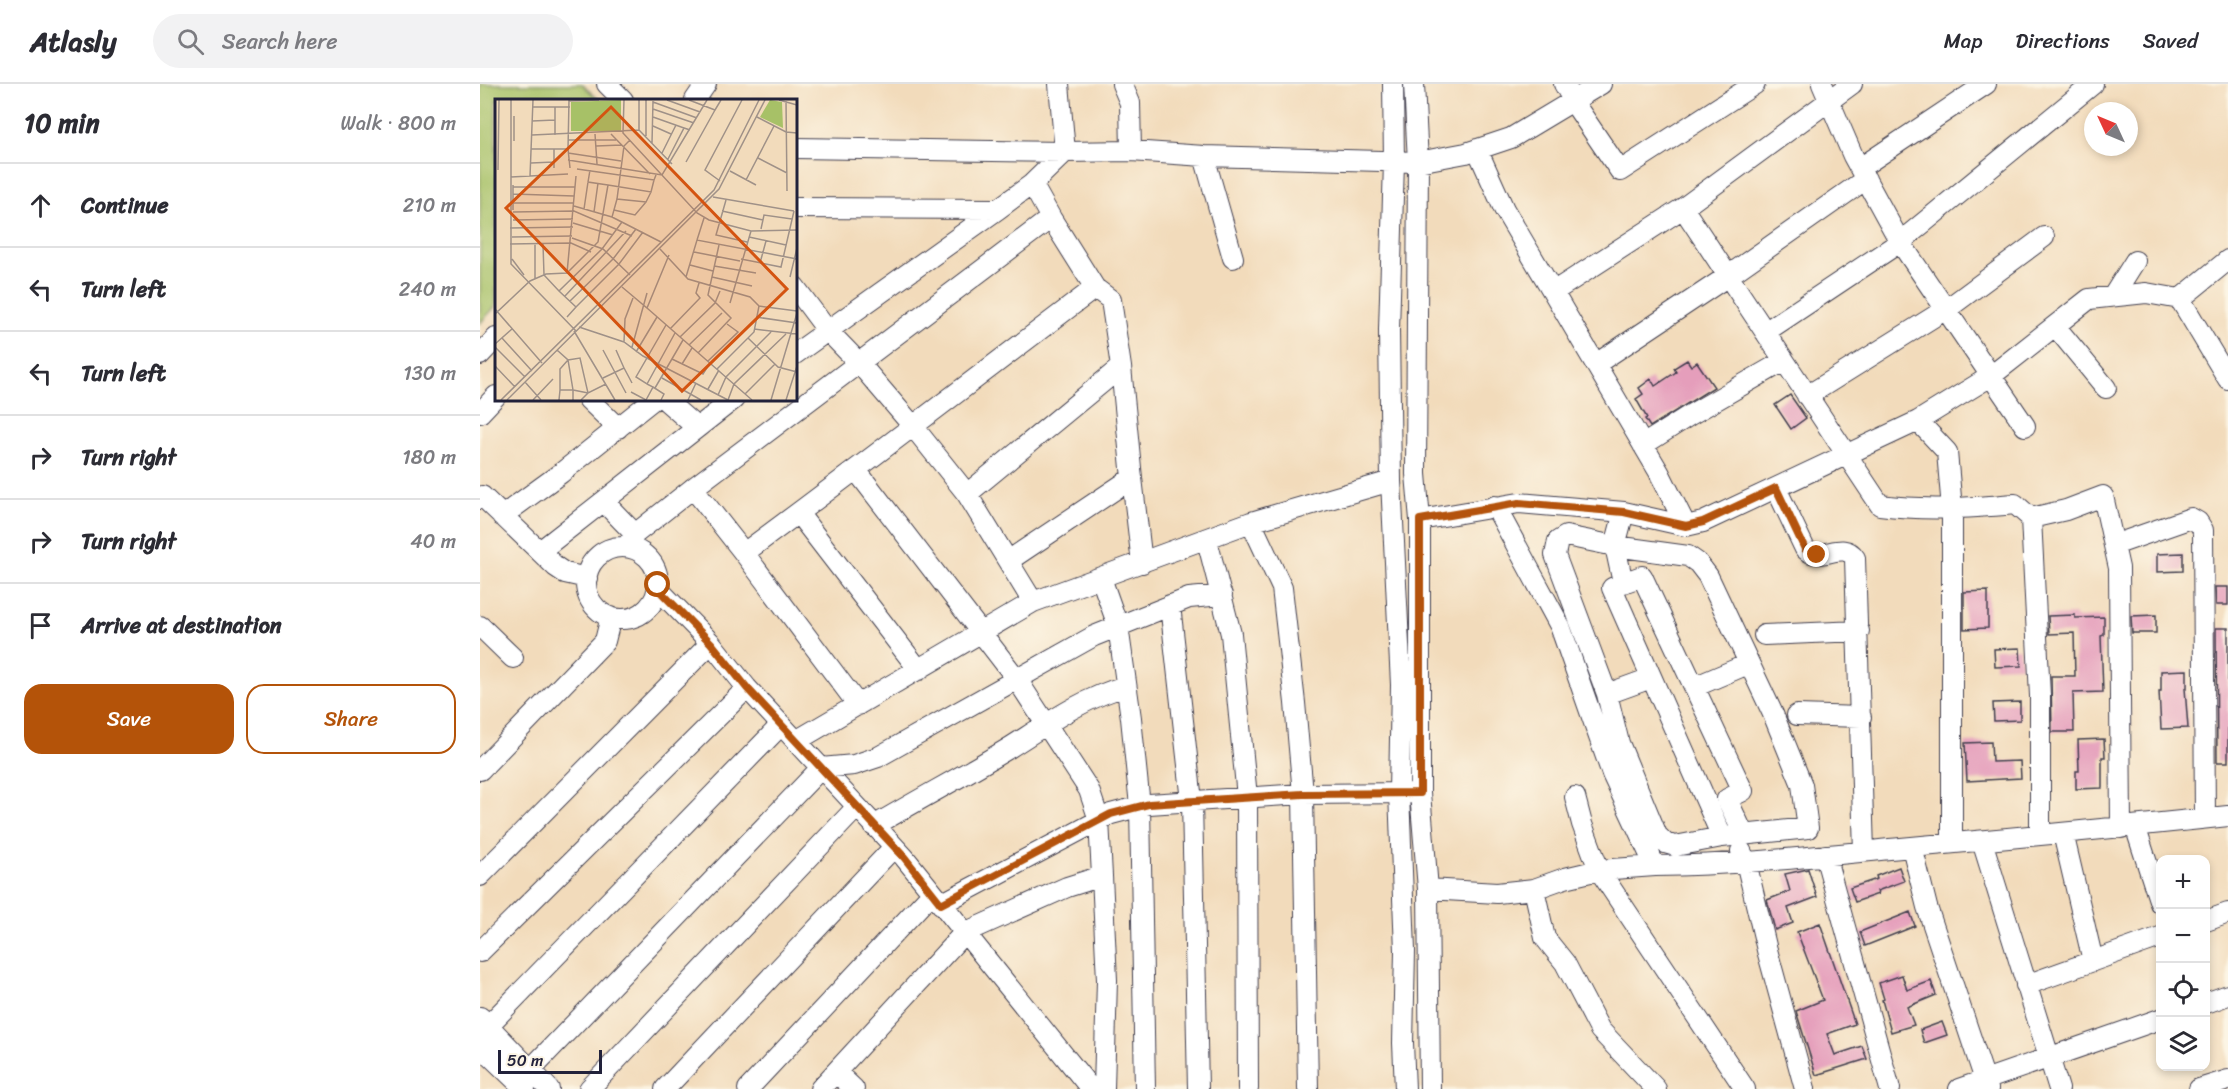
<!DOCTYPE html>
<html lang="en">
<head>
<meta charset="utf-8">
<style>
	:root { --surface:#fff; --page:#f2f2f3; --text:#2b2b33; --muted:#7c7c81; --line:#e1e1e2; --accent:#b45309 }
	body { margin:0; font-family:Sriracha,sans-serif; background:var(--page); color:var(--text) }
	.controls { position:absolute; right:18px; bottom:18px; display:grid; overflow:hidden; border-radius:12px; box-shadow:0 3px 9px #0003 }
	.controls button { width:54px; height:54px; display:grid; place-items:center; padding:0; border:0; border-bottom:2px solid var(--line); background:var(--surface); color:var(--text); font:30px sans-serif }
	.compass { position:absolute; left:1604px; top:18px; width:54px; height:54px; border-radius:50%; background:var(--surface); box-shadow:0 3px 9px #0003; rotate:314deg }
	.scale { position:absolute; left:18px; bottom:15px; width:104px; box-sizing:border-box; padding-left:6px; border:3px solid #22223b; border-top:0; font-size:16px; line-height:21px; white-space:nowrap; color:#22223b; -webkit-text-stroke:4px #fcf5e5; paint-order:stroke }
	.stop { position:absolute; width:18px; height:18px; margin:-14px; border:4px solid #b45309; border-radius:50%; background:#fff }
	.stop.end { background:#b45309; border-color:#fff; box-shadow:0 2px 6px #0008 }
	.list { margin:0; padding:0; list-style:none }
	h2 { display:flex; justify-content:space-between; align-items:center; height:78px; margin:0; padding:0 24px; font-size:26px }
	h2 small { font-size:20px; font-weight:400; color:var(--muted) }
	.list li { display:grid; grid-template-columns:39px 1fr auto; gap:18px; align-items:center; box-sizing:border-box; height:84px; padding:0 24px; border-top:2px solid var(--line) }
	.list b { display:block; font-size:22px; white-space:nowrap }
	.list em { font-size:20px; font-style:normal; color:var(--muted) }
	.actions { display:flex; gap:12px; padding:18px 24px }
	.actions a { flex:1; padding:14px 0; border:2px solid var(--accent); border-radius:18px; text-align:center; font-size:21px; color:var(--accent) }
	.actions .main { background:var(--accent); color:#fff }
	.icon { flex:none; width:33px; height:33px; fill:none; stroke:currentColor; stroke-width:2; stroke-linecap:round; stroke-linejoin:round }
	.map { position:relative; flex:none; width:1748px; height:1005px; overflow:hidden }
	header { display:flex; align-items:center; gap:36px; box-sizing:border-box; height:84px; padding:0 30px; background:var(--surface); border-bottom:2px solid var(--line) }
	header strong { font-size:28px }
	nav { display:flex; gap:33px; margin-inline-start:auto; font-size:21px }
	.search { width:420px; height:54px; background:var(--page); display:flex; align-items:center; gap:15px; box-sizing:border-box; padding:0 21px; border-radius:33px; color:var(--muted); font-size:22px }
	main { display:flex }
	aside { flex:1; background:var(--surface) }
	.map>svg:first-child { display:block }
	.green { fill:#a7c167; stroke:#647251; stroke-width:1.5 }
	.building { fill:#e59ebb }
	.lines { fill:none; stroke-linecap:round; stroke-linejoin:round }
	.minor-casing { stroke:#413e4e; stroke-width:22 }
	.minor { stroke:#fff; stroke-width:20 }
	.route { stroke:#b45309; stroke-width:8 }
	.inset-road { fill:none; stroke:#9f9188; stroke-width:1.5 }
	.view { fill:#d45411; fill-opacity:0.15; stroke:#d45411; stroke-width:3 }
	.inset-edge { fill:none; stroke:#22223b; stroke-width:3 }
</style>
</head>
<body>
<header>
<strong>Atlasly</strong>
<div class="search"><svg class="icon" aria-label="search" viewBox="0 0 24 24"><circle cx="10" cy="10" r="6"/><path d="M15 15l6 6"/></svg>Search here</div>
<nav><a>Map</a><a>Directions</a><a>Saved</a></nav>
</header>
<main>
<aside>
<h2>10 min<small>Walk · 800 m</small></h2>
<ul class="list">
<li><svg class="icon" aria-label="ahead" viewBox="0 0 24 24"><path d="M12 20V5M6 11l6-6 6 6"/></svg><div><b>Continue</b></div><em>210 m</em></li>
<li><svg class="icon" aria-label="left" viewBox="0 0 24 24"><path d="M17 20v-9H6M10 6l-5 5 5 5"/></svg><div><b>Turn left</b></div><em>240 m</em></li>
<li><svg class="icon" aria-label="left" viewBox="0 0 24 24"><path d="M17 20v-9H6M10 6l-5 5 5 5"/></svg><div><b>Turn left</b></div><em>130 m</em></li>
<li><svg class="icon" aria-label="right" viewBox="0 0 24 24"><path d="M7 20v-9h11M14 6l5 5-5 5"/></svg><div><b>Turn right</b></div><em>180 m</em></li>
<li><svg class="icon" aria-label="right" viewBox="0 0 24 24"><path d="M7 20v-9h11M14 6l5 5-5 5"/></svg><div><b>Turn right</b></div><em>40 m</em></li>
<li><svg class="icon" aria-label="arrive" viewBox="0 0 24 24"><path d="M6 21V4h12l-3 4 3 4H6"/></svg><div><b>Arrive at destination</b></div></li>
</ul>
<div class="actions"><a class="main">Save</a><a>Share</a></div>
</aside>
<div class="map">
<svg width="1748" height="1005" viewBox="0 0 1748 1005">
	<rect width="100%" height="100%" fill="#fcf5e5"/>
	<filter id="ink" filterUnits="userSpaceOnUse"><feTurbulence type="fractalNoise" baseFrequency=".0167" numOctaves="2"/><feDisplacementMap in="SourceGraphic" scale="12" xChannelSelector="R" yChannelSelector="G"/><feConvolveMatrix kernelMatrix="1 2 1 2 8 2 1 2 1" color-interpolation-filters="sRGB"/></filter>
	<filter id="wash" filterUnits="userSpaceOnUse"><feTurbulence type="fractalNoise" baseFrequency=".008" numOctaves="4" result="noise"/><feDisplacementMap in="SourceGraphic" scale="24" xChannelSelector="R" yChannelSelector="G"/><feGaussianBlur stdDeviation="1.35" result="paint"/><feColorMatrix in="noise" values="0 0 0 0 0 0 0 0 0 0 0 0 0 0 0 0 0 1.4 0 .05"/><feComposite in="paint" operator="in"/></filter>
	<g filter="url(#wash)">
		<rect width="100%" height="100%" fill="#f2dbbb"/>
		<path class="green" d="M0,0H102L119,16H16V222L0,239Z"/>
		<g id="blocks">
			<path class="building" d="M1207,276L1211,282L1217,278L1234,303L1170,343L1165,335L1167,334L1156,315L1163,310L1159,304L1171,295L1175,302L1196,288L1194,284Z
				M1310,311L1326,334L1311,345L1295,321Z
				M1703,469V487L1677,488V470Z
				M1735,503H1748V521H1736Z
				M1508,507V544L1484,545V508Z
				M1595,531V534L1624,533V551L1621,552L1623,608L1593,609L1594,648H1572L1571,592H1595L1594,549L1569,550L1568,532Z
				M1676,531V549H1652L1651,532Z
				M1736,544H1748V678H1737Z
				M1540,564L1541,582L1515,583L1514,565Z
				M1707,586V604H1705L1708,644L1681,645L1679,607H1681V587Z
				M1540,618V636L1514,637L1513,619Z
				M1624,655L1625,673H1622V704L1596,705V687H1599L1598,656Z
				M1511,658L1512,678L1540,677L1541,694L1487,697L1485,659Z
				M1419,783L1424,797L1397,807L1398,810L1375,818L1370,804L1397,795L1396,792Z
				M1328,785L1337,813L1308,824L1313,839L1295,846L1287,816L1310,807L1305,790Z
				M1430,828L1435,842L1385,862L1380,848Z
				M1340,839L1375,940L1347,950L1355,971L1382,962L1387,975L1336,991L1316,927L1343,916L1317,848Z
				M1422,891L1427,906L1451,897L1456,911L1427,923L1434,941L1411,948L1402,916L1404,915L1399,899Z
				M1462,938L1467,951L1444,959L1440,946Z"/>
		</g>
	</g>
	<g filter="url(#ink)">
		<use href="#blocks" fill-opacity="0" stroke="#413e4e" stroke-width="1.5"/>
		<g class="lines">
			<g class="minor-casing">
				<path id="minor" d="M127,0L143,16
					M642,0L650,19L651,67
					M913,0L914,78L909,246L911,397L921,601L919,708L925,867L923,959L925,1005
					M934,0L938,78L936,390L940,436V709L948,805L950,1005
					M1084,0L1098,25L1140,87L1275,0
					M1342,0L1373,72L1420,158L1545,342
					M215,16L226,0
					M315,64L585,68L651,67L724,72L938,78L986,69L1031,54L1121,0
					M997,65L1024,125L1073,208
					M724,72L753,174
					M1380,84L1506,0
					M315,124L518,125
					M1203,124L1400,421C1446,427 1489,424 1535,420L1551,434L1586,426L1623,412L1639,484L1641,744
					M315,203L347,246L379,279L432,341L487,410L641,283L631,216L615,204
					M1633,212L1655,177
					M1700,215L1748,176
					M1575,242L1626,304
					M1285,248L1420,158L1613,0
					M315,270L518,125L552,100L585,68L579,0
					M0,271L16,254
					M1116,280L1248,192L1386,95
					M1327,312L1471,222L1564,153
					M108,315L138,344
					M184,315L216,343
					M0,329L16,312
					M1438,337L1467,368L1472,425V759
					M1163,361L1210,331L1304,277
					M376,386L536,594L609,706L619,736L622,792L627,896L624,1005
					M652,394L662,479
					M213,404L264,469C382,382 498,292 615,204L571,134
					M1296,404L1325,465C1340,480 1363,455 1375,474L1384,768
					M487,410L553,518L771,438L911,397
					M0,415L2,412L76,483L85,489L107,494
					M124,418L155,450
					M1144,428L1135,462L1208,472L1218,479L1228,492L1293,630L1322,701L1328,744L1242,753L1195,762L1185,759L1177,751L1139,659L1127,610L1075,471L1078,457L1086,452L1135,462L1143,499L1132,504L1242,753
					M318,429L439,586
					M22,432L81,389L174,315
					M1551,434L1560,612V751
					M940,436L1039,419L1144,428L1206,442L1223,438L1438,337L1511,292L1609,215L1666,209L1700,215L1748,295
					M771,438L802,504L815,619L823,710L828,1005
					M1206,442L1179,388L1073,208L1203,124L1372,0
					M727,456L751,550L767,713L768,1005
					M1634,461L1711,434L1718,438L1723,446L1725,734
					M146,463L155,450L213,404L571,134L552,100
					M106 499a36 36 0 1 1 72 0a36 36 0 1 1-72 0Z
					M60,467L254,315
					M264,469L378,621
					M528,477L652,394L641,283
					M621,494L638,542L651,634L660,722L665,1005
					M1143,499L1162,492L1263,707L1247,715L1264,751
					M178,505L231,559L267,604L424,773L611,1005
					M690,521L712,717L718,1005
					M0,542L33,574
					M1284,551L1379,547
					M1214,603L1268,580
					M1127,610L1171,594
					M1317,631L1381,633
					M316,657L553,518
					M0,686L125,557L131,533
					M1095,713L1102,740L1119,786L1265,1005
					M394,742C439,715 485,691 529,664C567,640 603,614 646,602
					M1655,742L1680,819
					M1583,749L1613,877
					M1502,757L1579,1005
					M1432,763L1447,823L1508,1005
					M1261,767L1266,778L1287,866L1325,1005
					M1345,771L1410,1005
					M1175,782C1257,781 1339,772 1421,764C1530,754 1639,744 1748,732
					M0,792L231,559
					M948,805L1017,809L1054,805L1085,794L1119,786L1175,782L1132,690L1080,542L1015,422
					M1054,805L1065,854L1085,879L1120,946L1176,1005
					M461,820L631,730L669,720L823,710L933,709
					M1726,837L1748,829
					M0,868L267,604
					M1546,901L1680,853
					M1726,919L1748,911
					M0,933L69,1005
					M0,950L301,641
					M0,962L45,1005
					M50,986L341,684L374,681L398,673L614,552L709,514L742,511
					M356,988L374,1005
					M109,1005L377,723
					M185,1005L414,763
					M268,1005L452,809
					M340,1005L484,849L587,803L622,792
					M1479,1005L1680,935
					M1719,1005L1748,996"/>
			</g>
			<use href="#minor" class="minor"/>
		</g>
	</g>
	<g class="lines" filter="url(#ink)">
		<path class="route" d="M178,501V505L231,559L267,604L424,773L461,820L631,730L669,720L823,710L940,709V436L1039,419L1144,428L1206,442L1223,438L1296,404L1325,465L1330,470L1337,471"/>
	</g>
	<g transform="translate(15 15)">
		<rect width="302" height="302" fill="#f2dbbb"/>
		<path d="M126,1V32H76V3ZM275,1L287,3L288,29L265,18Z" fill="#a7c167"/>
		<path class="inset-road" d="M16,1V165L81,232M129,1L128,34L202,114L214,121L256,132L302,131M144,1V31L177,65M172,1L205,13M194,1L220,11L226,1M284,1L302,6M74,2L104,1M291,2L292,92M158,3L202,19M38,8H75M158,10L199,24M158,18L189,29M262,18L291,33L302,34M37,22L60,21M158,27L176,35M100,35L102,65M116,35L155,75M37,36L144,31M60,36V8M151,37V1M73,41H121M135,41L129,47L122,100L151,103L156,93M19,42V17M157,44L158,2M101,47L127,46M36,50H73L75,69M73,50L74,1M73,54L126,62M167,54L181,26M263,59L292,74M173,60L189,29L195,31M73,61L167,76L212,1M191,63L220,11M36,64L59,63M59,69V50M82,70L159,81L161,76M3,71L4,1M95,71L93,83L113,86L156,93L159,81M235,72L261,86M35,77L38,1M16,78L73,75M251,81L279,27M225,82L210,71L247,1M18,88H80M18,95L79,97M218,98L299,112M122,100L117,118L166,143M231,101L221,136L252,143M17,104H79M79,107L117,118M89,110L93,83M18,111V86M119,111L140,116L151,103M227,112L268,121M18,113L79,112L137,137M99,113L103,84M18,121L78,120M78,124L118,136M15,129L78,128M266,130L269,116L297,120M17,138L77,137M254,138L291,146M77,139L108,150L135,176M202,141L209,119M15,145L76,144L96,153M40,145V180M48,145L49,176L64,192M165,150L193,180L255,198L264,207L259,233L222,270M199,153L245,162M17,160L29,176M246,160L286,168L299,112M265,164L271,142M195,166L218,172M219,167L261,174M72,174L103,143L113,86M191,178L202,141L302,160M217,178L257,187M295,178L302,149M127,188L152,209L174,156M70,197L131,132M75,202L118,160L141,130M235,204L256,132M264,207L302,212M81,208L124,165L148,133M152,209L257,301M0,210L47,264M0,215L35,182L51,175L72,174L81,77M72,218L81,208L64,192L107,150L127,123M261,218L302,224M171,226L141,278L152,285L180,234M84,228L129,243L148,257L233,301M175,230L205,199L201,194L204,184M259,230L302,235M79,232L120,301M185,238L220,204L225,192M7,239L37,272M253,239L283,268L302,273M129,243L130,220L138,199M0,245L17,230M194,246L227,214M0,248L30,278M137,248L152,194M62,251L73,261L78,291H65L64,301M108,251L131,294M121,251L129,269M141,253L162,218M203,254L236,219L213,196L224,146M177,260L208,275L215,264M213,262L243,233L232,225M187,265L197,249M0,267L20,288M108,279L129,269L137,284M167,279L206,301M30,283L46,301M158,288L169,295L166,301M160,289L188,241M213,290L224,271M65,291V270L73,261L85,259L93,294L86,301M136,293L151,301L158,288L152,285M250,295L280,265M223,296L231,278L276,233M6,301L219,91L264,1M12,301L224,90L270,1M38,301L58,280M78,301V291L93,294L111,285M193,301L201,284M233,301L239,285L291,235M276,301L302,214M291,301L302,267"/>
		<path class="view" d="M116,8L292,190L187,292L11,109Z"/>
		<rect width="302" height="302" class="inset-edge"/>
	</g>
</svg>
<div class="controls">
<button>+</button>
<button>−</button>
<button><svg class="icon" aria-label="locate" viewBox="0 0 24 24"><circle cx="12" cy="12" r="6"/><path d="M12 2v4M12 18v4M2 12h4M18 12h4"/></svg></button>
<button><svg class="icon" aria-label="layers" viewBox="0 0 24 24"><path d="M12 4l9 5-9 5-9-5zM3 14l9 5 9-5"/></svg></button>
</div>
<svg class="compass" viewBox="-18 -18 36 36"><path d="M0-13l5 13h-10z" fill="#e53935"/><path d="M0 13l5-13h-10z" fill="#7c7c81"/></svg>
<div class="scale">50 m</div>
<div class="stop" style="left:178px;top:501px"></div>
<div class="stop end" style="left:1337px;top:471px"></div>
</div>
</main>
</body>
</html>
